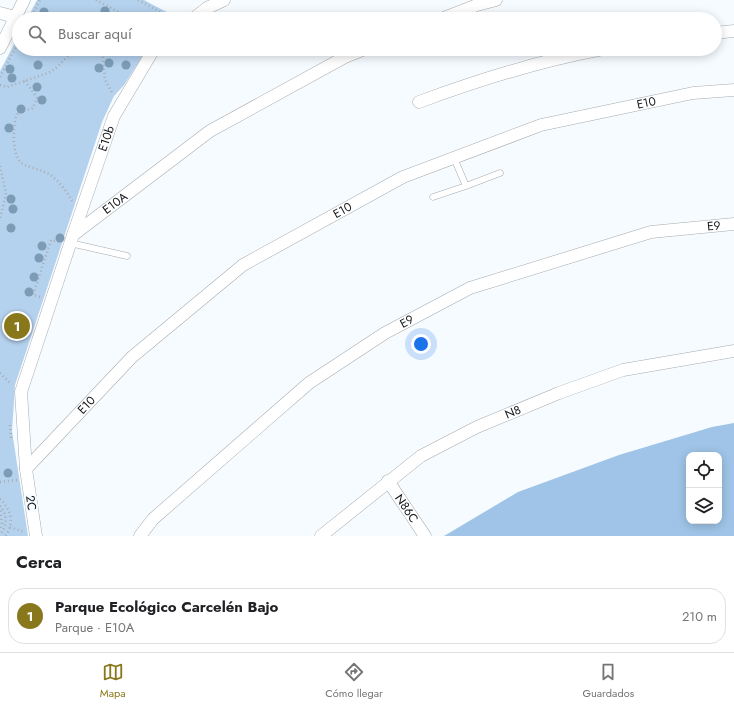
<!DOCTYPE html>
<html lang="es">
<head>
<meta charset="utf-8">
<style>
	:root { --surface:#fff; --page:#f6f6f6; --text:#202124; --muted:#757577; --line:#e0e0e0; --accent:#89771b }
	body { margin:0; font-family:Jost,sans-serif; background:var(--page); color:var(--text) }
	.controls { position:absolute; right:12px; bottom:12px; display:grid; overflow:hidden; border-radius:8px; box-shadow:0 2px 10px #0003 }
	.controls button { width:36px; height:36px; display:grid; place-items:center; padding:0; border:0; border-bottom:1px solid var(--line); background:var(--surface); color:var(--text); font:20px sans-serif }
	.you { position:absolute; left:421px; top:344px; width:14px; height:14px; margin:-10px; border:3px solid #fff; border-radius:50%; background:#1a73e8; box-shadow:0 0 0 6px #1a73e833 }
	.badge { display:grid; place-items:center; width:26px; height:26px; border-radius:50%; background:var(--accent); color:#fff; font-size:13px; font-weight:700 }
	.pin { position:absolute; translate:-50% -50%; border:2px solid #fff; box-shadow:0 1px 4px #0006 }
	.list { margin:0; padding:0; list-style:none }
	h2 { display:flex; justify-content:space-between; align-items:center; height:52px; margin:0; padding:0 16px; font-size:17px }
	h2 small { font-size:13px; font-weight:400; color:var(--muted) }
	.list li { display:grid; grid-template-columns:26px 1fr auto; gap:12px; align-items:center; box-sizing:border-box; height:56px; margin:0 8px 8px; padding:0 8px; border:1px solid var(--line); border-radius:16px }
	.list b { display:block; font-size:15px; white-space:nowrap }
	.list p { margin:0; font-size:13px; white-space:nowrap; color:var(--muted) }
	.list em { font-size:13px; font-style:normal; color:var(--muted) }
	.icon { flex:none; width:22px; height:22px; fill:none; stroke:currentColor; stroke-width:2; stroke-linecap:round; stroke-linejoin:round }
	.map { position:relative; flex:none; width:734px; height:536px; overflow:hidden }
	.search { position:absolute; background:var(--surface); box-shadow:0 2px 10px #0003; left:12px; right:12px; top:12px; height:44px; display:flex; align-items:center; gap:10px; box-sizing:border-box; padding:0 14px; border-radius:22px; color:var(--muted); font-size:15px }
	.sheet { height:116px; background:var(--surface) }
	nav { display:flex; justify-content:space-around; align-items:center; box-sizing:border-box; height:56px; border-top:1px solid var(--line); background:var(--surface); font-size:11px; color:var(--muted) }
	nav a { display:grid; justify-items:center; gap:2px }
	nav .on { color:var(--accent) }
	.map>svg:first-child { display:block }
	.green { fill:#b4d1ed }
	.forest { fill:#9fc4e7; fill-rule:evenodd }
	.lines { fill:none; stroke-linecap:round; stroke-linejoin:round }
	.service-casing { stroke:#a7abae; stroke-width:7 }
	.minor-casing { stroke:#a7abae; stroke-width:13 }
	.path { stroke:#a8acaf; stroke-width:2.5; stroke-dasharray:1 3; stroke-linecap:butt }
	.service { stroke:#fff; stroke-width:6 }
	.minor { stroke:#fff; stroke-width:12 }
	.tree { fill:#7c9cb6 }
	.labels { text-anchor:middle; stroke-width:4; stroke-linejoin:round; paint-order:stroke }
	.street-label { font-size:12px; fill:#141517; stroke:#f6fbff }
</style>
</head>
<body>
<div class="map">
<svg width="734" height="536" viewBox="0 0 734 536">
	<rect width="100%" height="100%" fill="#f6fbff"/>
	<path class="green" d="M37,0H144L178,18L27,19Z
		M19,35V49H147L124,85L114,96L102,122L15,385L12,431L28,536H0V71Z"/>
	<path class="forest" d="M734,423V536H444L518,492L619,455L712,427ZM689,455H719V521H689Z"/>
	<g class="lines">
		<g class="service-casing">
			<path id="service" d="M466,186L500,173
				M433,197L466,186L454,158
				M70,243L127,256"/>
		</g>
		<g class="minor-casing">
			<g id="minor">
				<path d="M0,13L15,17"/>
				<path d="M193,19L207,8L224,0"/>
				<path d="M441,19L477,5L496,0"/>
				<path d="M715,33L734,31"/>
				<path d="M0,48L24,0"/>
				<path d="M419,102C481,79 538,61 603,49"/>
				<path id="s1" d="M73,235L114,116L154,49"/>
				<path id="s2" d="M26,469L132,357L243,265L403,177L541,125L693,93L734,90"/>
				<path id="s3" d="M388,481L425,536"/>
				<path id="s4" d="M36,536L26,469L21,392L73,235L210,131L345,57L365,49"/>
				<path id="s5" d="M140,536L153,519L309,383L385,333L470,288L651,232L734,224"/>
				<path id="s6" d="M321,536L421,456L477,427L559,393L623,370L734,351"/>
			</g>
		</g>
		<path class="path" d="M96,0L132,19
			M138,0L173,19
			M30,19L40,0
			M102,49L105,80L113,94
			M0,77L19,41
			M25,81L37,98L33,108L18,113L16,117C13,129 11,160 25,165C34,169 45,170 53,177C61,183 68,194 73,202
			M0,85L7,87L48,73L55,69L75,49
			M0,166L6,193L0,219
			M40,297L33,295L51,240L59,242
			M0,373L11,384
			M10,425L11,438
			M0,482L17,480
			M0,499C11,509 15,524 5,536
			M0,506C8,515 7,525 0,535
			M0,511L2,523L0,529
			M10,527L24,532"/>
		<use href="#service" class="service"/>
		<use href="#minor" class="minor"/>
	</g>
	<g class="tree">
		<circle cx="105" cy="11" r="4.5"/>
		<circle cx="44" cy="12" r="4.5"/>
		<circle cx="109" cy="63" r="4.5"/>
		<circle cx="38" cy="65" r="4.5"/>
		<circle cx="126" cy="65" r="4.5"/>
		<circle cx="99" cy="68" r="4.5"/>
		<circle cx="10" cy="69" r="4.5"/>
		<circle cx="12" cy="78" r="4.5"/>
		<circle cx="37" cy="87" r="4.5"/>
		<circle cx="42" cy="100" r="4.5"/>
		<circle cx="21" cy="109" r="4.5"/>
		<circle cx="9" cy="128" r="4.5"/>
		<circle cx="11" cy="199" r="4.5"/>
		<circle cx="13" cy="209" r="4.5"/>
		<circle cx="11" cy="228" r="4.5"/>
		<circle cx="60" cy="238" r="4.5"/>
		<circle cx="42" cy="246" r="4.5"/>
		<circle cx="39" cy="258" r="4.5"/>
		<circle cx="34" cy="277" r="4.5"/>
		<circle cx="29" cy="292" r="4.5"/>
		<circle cx="8" cy="473" r="4.5"/>
	</g>
	<g class="labels">
		<g class="street-label">
			<text dy="4" stroke="none"><textPath href="#s2" startOffset="736">E10</textPath></text>
			<text dy="4" stroke="none"><textPath href="#s1" startOffset="102">E10b</textPath></text>
			<text dy="4" stroke="none"><textPath href="#s4" startOffset="363">E10A</textPath></text>
			<text dy="4" stroke="none"><textPath href="#s2" startOffset="412">E10</textPath></text>
			<text dy="4" stroke="none"><textPath href="#s5" startOffset="668">E9</textPath></text>
			<text dy="4" stroke="none"><textPath href="#s5" startOffset="344">E9</textPath></text>
			<text dy="4" stroke="none"><textPath href="#s2" startOffset="88">E10</textPath></text>
			<text dy="4" stroke="none"><textPath href="#s6" startOffset="230">N8</textPath></text>
			<text transform="translate(31 503) rotate(82)" y="4">2C</text>
			<text dy="4" stroke="none"><textPath href="#s3" startOffset="33">N86C</textPath></text>
		</g>
	</g>
</svg>
<div class="controls">
<button><svg class="icon" aria-label="locate" viewBox="0 0 24 24"><circle cx="12" cy="12" r="6"/><path d="M12 2v4M12 18v4M2 12h4M18 12h4"/></svg></button>
<button><svg class="icon" aria-label="layers" viewBox="0 0 24 24"><path d="M12 4l9 5-9 5-9-5zM3 14l9 5 9-5"/></svg></button>
</div>
<div class="you"></div>
<div class="pin badge" style="left:17px;top:326px">1</div>
<div class="search"><svg class="icon" aria-label="search" viewBox="0 0 24 24"><circle cx="10" cy="10" r="6"/><path d="M15 15l6 6"/></svg>Buscar aquí</div>
</div>
<section class="sheet">
<h2>Cerca<small></small></h2>
<ul class="list">
<li><span class="badge">1</span><div><b>Parque Ecológico Carcelén Bajo</b><p>Parque · E10A</p></div><em>210 m</em></li>
</ul>
</section>
<nav>
<a class="on"><svg class="icon" aria-label="map" viewBox="0 0 24 24"><path d="M3 6l6-2 6 2 6-2v14l-6 2-6-2-6 2zM9 4v14M15 6v14"/></svg>Mapa</a>
<a><svg class="icon" aria-label="directions" viewBox="0 0 24 24"><path d="M12 3l9 9-9 9-9-9zM9 14v-3h6M13 9l2 2-2 2"/></svg>Cómo llegar</a>
<a><svg class="icon" aria-label="saved" viewBox="0 0 24 24"><path d="M7 4h10v16l-5-4-5 4z"/></svg>Guardados</a>
</nav>
</body>
</html>
